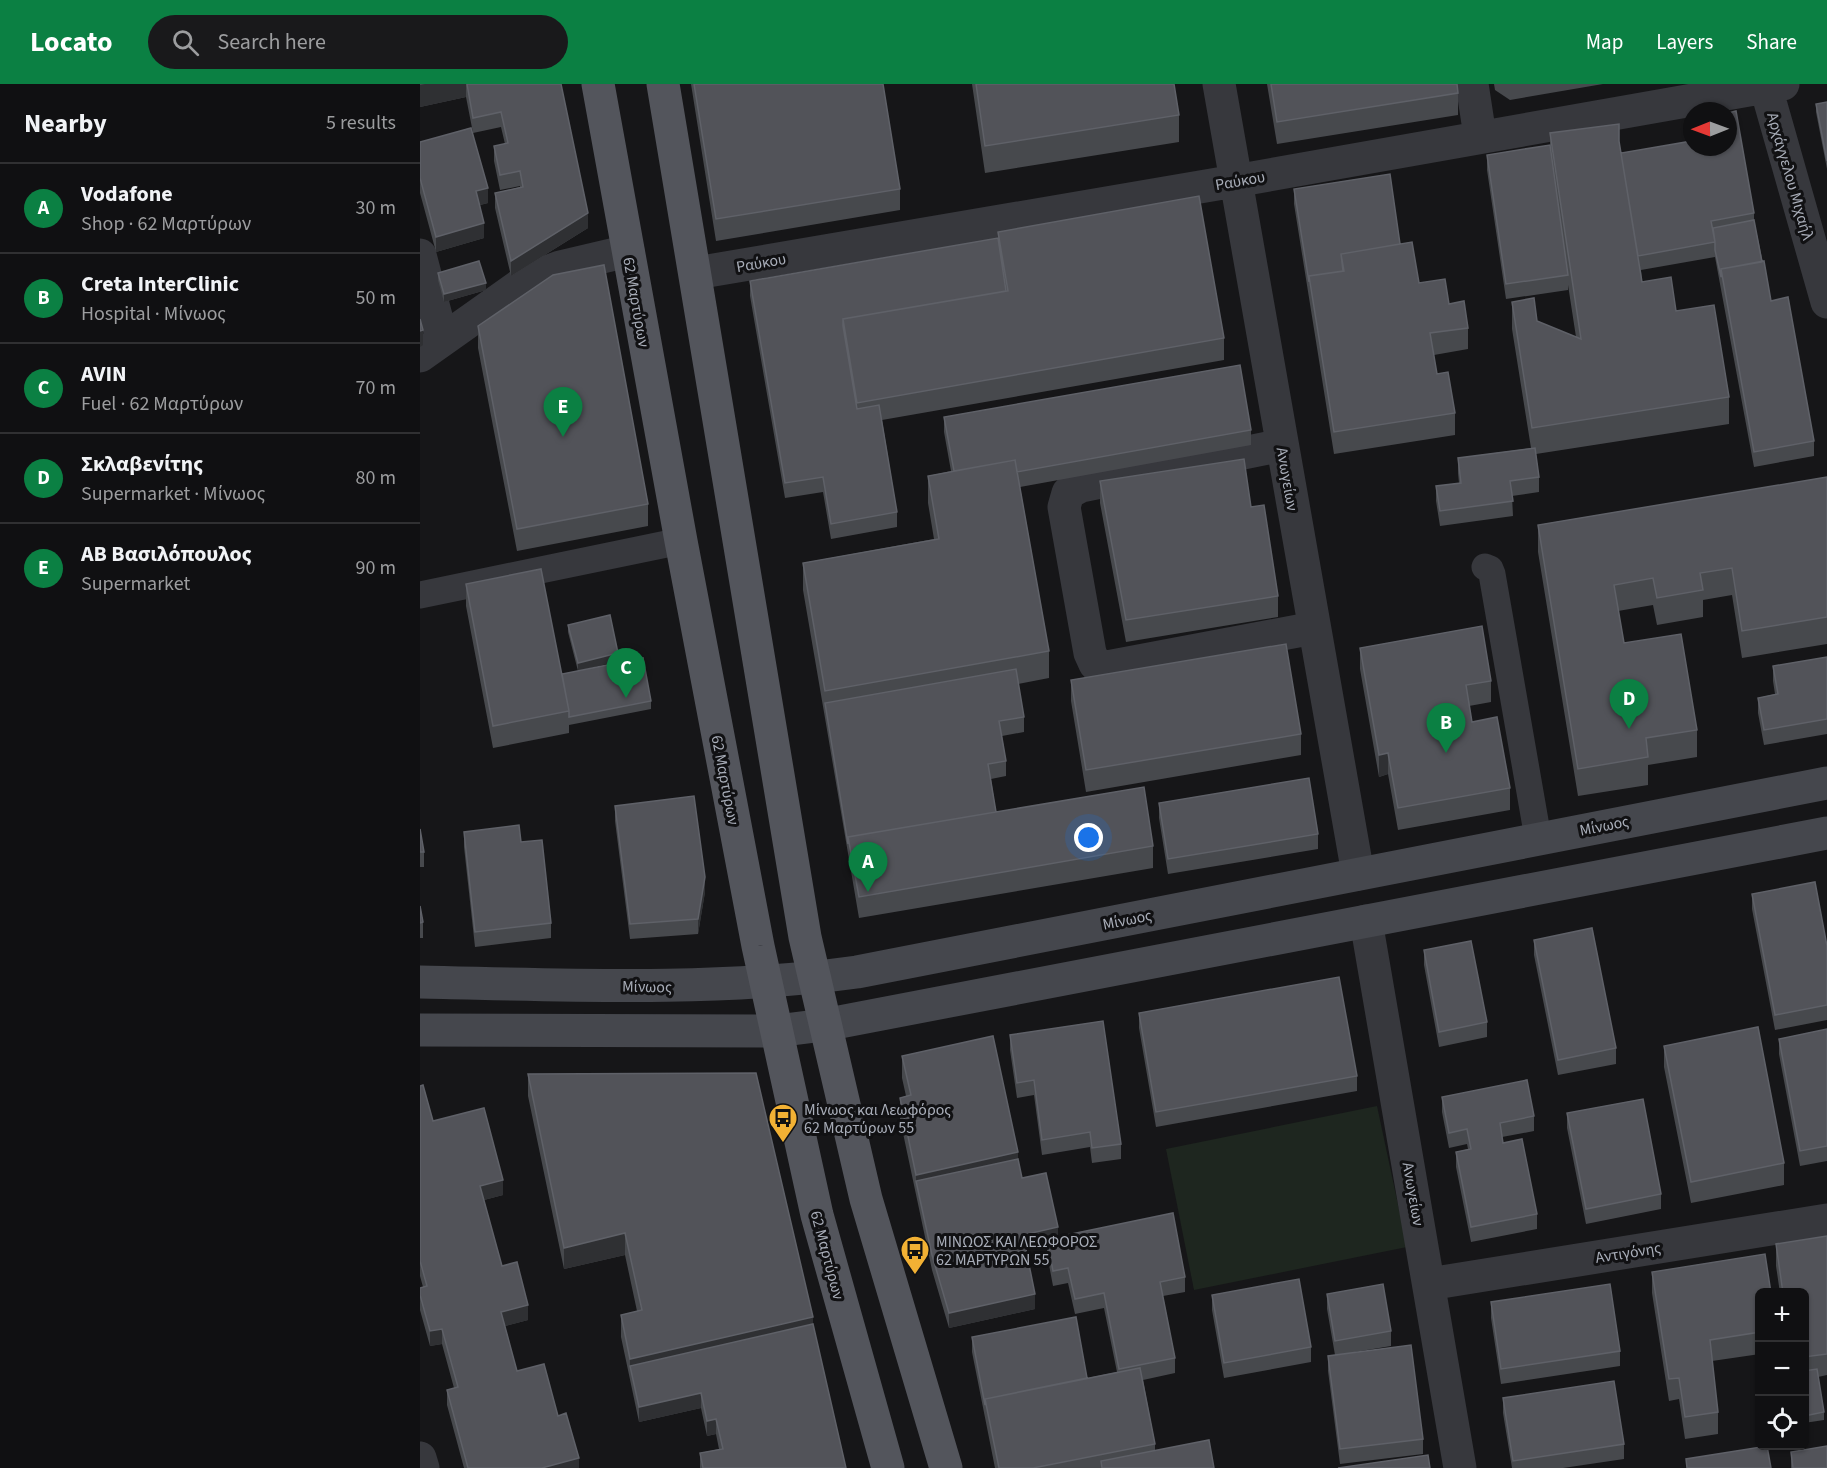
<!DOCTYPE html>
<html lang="en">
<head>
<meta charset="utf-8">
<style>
	:root { --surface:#101012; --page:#19191b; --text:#f1f3f6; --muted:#9c9d9f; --line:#303032; --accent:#0b8043 }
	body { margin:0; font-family:"Source Sans 3",sans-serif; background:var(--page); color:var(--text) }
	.controls { position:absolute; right:18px; bottom:18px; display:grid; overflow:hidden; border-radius:9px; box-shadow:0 2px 4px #0004 }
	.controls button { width:54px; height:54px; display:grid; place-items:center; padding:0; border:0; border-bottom:2px solid var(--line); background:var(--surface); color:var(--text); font:30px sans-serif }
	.compass { position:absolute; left:1263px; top:18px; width:54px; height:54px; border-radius:50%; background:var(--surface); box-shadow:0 2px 4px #0004; rotate:269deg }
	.you { position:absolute; left:669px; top:754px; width:21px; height:21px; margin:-15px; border:4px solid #fff; border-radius:50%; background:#1a73e8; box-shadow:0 0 0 9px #1a73e833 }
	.badge { display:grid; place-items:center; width:39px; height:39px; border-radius:50%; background:var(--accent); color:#fff; font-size:20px; font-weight:700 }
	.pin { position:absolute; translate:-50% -50px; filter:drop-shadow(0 2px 3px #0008) }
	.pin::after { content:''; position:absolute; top:32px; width:21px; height:18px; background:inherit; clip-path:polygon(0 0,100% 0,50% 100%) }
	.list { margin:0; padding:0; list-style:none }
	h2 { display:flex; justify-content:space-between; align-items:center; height:78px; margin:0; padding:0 24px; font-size:26px }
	h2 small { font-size:20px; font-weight:400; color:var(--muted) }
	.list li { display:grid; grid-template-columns:39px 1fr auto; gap:18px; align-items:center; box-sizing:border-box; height:90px; padding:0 24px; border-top:2px solid var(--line) }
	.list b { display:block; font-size:22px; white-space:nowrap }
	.list p { margin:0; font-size:20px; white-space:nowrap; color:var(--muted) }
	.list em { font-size:20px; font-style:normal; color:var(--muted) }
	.icon { flex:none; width:33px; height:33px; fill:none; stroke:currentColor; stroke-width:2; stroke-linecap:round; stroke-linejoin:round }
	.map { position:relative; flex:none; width:1407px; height:1384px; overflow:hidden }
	header { display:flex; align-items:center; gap:36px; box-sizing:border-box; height:84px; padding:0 30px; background:var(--accent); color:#fff }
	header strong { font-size:28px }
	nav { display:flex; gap:33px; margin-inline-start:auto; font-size:21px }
	.search { width:420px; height:54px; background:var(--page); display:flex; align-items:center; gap:15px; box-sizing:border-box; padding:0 21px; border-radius:33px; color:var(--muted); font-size:22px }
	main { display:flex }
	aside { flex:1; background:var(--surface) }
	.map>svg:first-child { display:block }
	.green { fill:#1e261f }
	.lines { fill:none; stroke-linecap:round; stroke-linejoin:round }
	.service { stroke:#37383d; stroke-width:27 }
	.minor { stroke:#37383d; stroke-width:33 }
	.secondary { stroke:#45474d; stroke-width:33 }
	.primary { stroke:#53555c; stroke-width:33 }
	.wall { fill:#47494d }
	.shaded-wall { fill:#2f3033 }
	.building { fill:#525359; stroke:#5f6168; stroke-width:1.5 }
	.labels { text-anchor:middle; stroke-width:6; stroke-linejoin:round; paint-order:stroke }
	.street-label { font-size:16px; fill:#a8adb8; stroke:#111113 }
	.poi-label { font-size:16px; fill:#a8adb8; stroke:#111113; text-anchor:start }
</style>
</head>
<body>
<header>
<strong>Locato</strong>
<div class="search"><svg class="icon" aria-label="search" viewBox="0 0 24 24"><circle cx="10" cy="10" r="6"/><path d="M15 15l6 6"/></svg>Search here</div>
<nav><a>Map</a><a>Layers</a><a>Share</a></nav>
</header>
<main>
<aside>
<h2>Nearby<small>5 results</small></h2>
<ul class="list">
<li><span class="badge">A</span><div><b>Vodafone</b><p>Shop · 62 Μαρτύρων</p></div><em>30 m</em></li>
<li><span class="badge">B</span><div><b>Creta InterClinic</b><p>Hospital · Μίνωος</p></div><em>50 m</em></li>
<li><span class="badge">C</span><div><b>AVIN</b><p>Fuel · 62 Μαρτύρων</p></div><em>70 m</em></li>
<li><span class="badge">D</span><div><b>Σκλαβενίτης</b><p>Supermarket · Μίνωος</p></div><em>80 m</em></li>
<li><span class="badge">E</span><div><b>ΑΒ Βασιλόπουλος</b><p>Supermarket</p></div><em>90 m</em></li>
</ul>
</aside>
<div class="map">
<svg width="1407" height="1384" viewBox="0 0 1407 1384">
	<rect width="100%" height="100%" fill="#161618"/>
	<path class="green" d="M957,1022L987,1163L774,1206L746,1065Z"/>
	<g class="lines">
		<path class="service" d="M1065,483L1070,485L1072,490L1118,754
			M0,511L261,457"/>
		<path class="minor" d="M799,0L938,790
			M1052,0L1060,52
			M1345,0L1407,218
			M0,171L22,255
			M276,189L815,97L1363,0
			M0,272L110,194L140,183L208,167
			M862,361L661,402L648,409L644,423L670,569L675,580L687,583L894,544
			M946,837L1040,1384
			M1009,1200L1407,1136
			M0,1374L3,1384"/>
		<path class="secondary" d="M0,898C146,901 292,908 437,888L1407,699
			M0,946L356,947L404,941L1407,749"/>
		<path class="primary" d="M178,0L261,457L338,862L397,1131L468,1384
			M243,0L385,853L446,1115L526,1384"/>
	</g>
	<path class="wall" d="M0,0H141L168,144L91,192L75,124V109L100,103V102L80,106L74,77V62L85,60L81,43L53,49L46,13L0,23Z
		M271,0H463L480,105V126L296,157Z
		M552,0H754L759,31V58L565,89Z
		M847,0H1037L1038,9V31L857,60Z
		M1074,0H1183L1090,16L1075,6Z
		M1407,18V85L1396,28V20Z
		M1130,49L1199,57L1201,69L1334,129V136L1351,217L1394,357V372L1334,383L1295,173L1221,186L1222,198L1256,227L1309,313V340L1116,370L1119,393V408L1092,412L1093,432L1020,442L1016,417V402L1039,399L1038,389V374L1111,364L1092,245V218L1117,237L1156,253L1148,201V206L1086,215L1067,86V71L1130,61Z
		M0,58L68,119L60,121L64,154L16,168L0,109Z
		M874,105L980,160L999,199L1029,220L1048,244V265L1014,271L1017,290L1035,329V351L914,370L874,120Z
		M578,148L804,254V276L462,336L477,428V443L411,455L403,408L365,414L330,212V197L578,154Z
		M18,189L66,206L24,218L18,196Z
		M58,242L228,420V442L97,467L58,264Z
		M524,333L831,346V361L600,403L629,567V594L598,600L604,633V648L582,652L586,677V692L571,695L576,728L733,762V784L439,834L405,634L383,506V479L514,455L508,419V392L531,387L524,348Z
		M1407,393V560L1322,574L1312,511L1283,516V533L1237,541L1233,521L1198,527L1204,559L1277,646V673L1228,681V701L1158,712L1118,468V441Z
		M680,397L831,423L858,512V533L706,558L680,419Z
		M46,500L142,590L158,587L148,548V541L198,577L159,586L231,617V625L149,641V649L73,664L46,522Z
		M940,564L1071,597V618L1049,622L1052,638L1090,704V726L978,746L968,690L959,693L940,585Z
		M1407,573V650L1344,661L1338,629V614L1355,610L1353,597V582Z
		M651,596L881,650V671L666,708L651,617Z
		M739,719L898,750V765L748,790L739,734Z
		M195,722L285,808L278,850L210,855L195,737Z
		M0,745L4,768V783H0Z
		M44,748L101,758L131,839V854L55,863L44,763Z
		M1332,810L1407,862V936L1355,946L1332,825Z
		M0,822L3,838V854H0Z
		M1114,856L1196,964V980L1138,991L1114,871Z
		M1004,866L1067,938V953L1019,963L1004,881Z
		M719,929L937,992V1007L736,1043L719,944Z
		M1407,945V1077L1380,1082L1359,970V955Z
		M590,951L701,1060V1075L672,1079L670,1063L622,1071L614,1011L597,1014L590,966Z
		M1244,962L1364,1079V1101L1271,1119L1244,983Z
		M482,972L598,1075L602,1094L638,1153L765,1193V1208L743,1212L755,1274V1289L723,1296L735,1360V1367L794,1384H575L552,1268V1253L667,1294L697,1288L684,1224L655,1230L648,1199L633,1202L627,1170V1160L606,1165L615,1225L529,1244L512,1186L480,1035V1014L486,1012L482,994Z
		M108,990L393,1240L426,1384H280V1369L299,1365L296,1350L287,1352L281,1324L219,1338L201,1253V1231L217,1227L205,1171L144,1185L108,1012Z
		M0,1002L13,1037L83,1111L64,1116L82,1182L108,1236L85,1242L97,1287L138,1332L159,1384H44L27,1321V1306L34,1304L22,1260L10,1262L0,1226V1204L3,1203L0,1192Z
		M1022,1013L1114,1032V1047L1082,1053L1083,1059L1117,1130V1145L1051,1158L1036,1083V1068L1048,1065L1047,1060L1029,1064L1022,1028Z
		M1147,1029L1241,1110V1125L1166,1140L1147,1044Z
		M1407,1152V1291L1398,1293L1404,1328V1336L1384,1339V1209H1360L1356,1182V1160Z
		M1232,1188L1340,1209V1270L1292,1277L1298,1328V1350L1265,1355L1259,1315L1249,1317L1232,1209Z
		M907,1210L971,1247V1262L935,1268L1003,1355V1370L920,1380L908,1287V1272L915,1271L907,1225Z
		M792,1211L891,1263V1278L804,1294L792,1226Z
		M1071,1218L1200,1267V1282L1081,1300L1071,1234Z
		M1083,1314L1204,1360V1375L1143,1384H1092L1083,1329Z
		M1371,1368L1407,1384H1371Z"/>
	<path class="shaded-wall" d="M5,0H46V13L0,23V1Z
		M68,104V119L56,122V107Z
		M168,129V144L91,192V177Z
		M64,139V154L16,168V153Z
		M66,199V206L24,218V210Z
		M3,246V261L0,263V247Z
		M198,569V577L158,587V579Z
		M968,669V690L959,693V671Z
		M285,793V808L278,850V835Z
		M598,1068V1090L496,1097V1091Z
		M83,1096V1111L60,1117V1102Z
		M638,1143V1158L627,1155V1160L603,1166V1151Z
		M205,1149V1171L144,1185V1164Z
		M615,1210V1225L529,1244V1229Z
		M108,1221V1236L81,1243V1228Z
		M393,1233V1255L210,1282V1275Z
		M22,1245V1260L10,1262V1247Z
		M281,1309V1324L219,1338V1323Z
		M296,1335V1350L287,1352V1337Z
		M159,1374V1384H122Z"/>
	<path class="building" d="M47,0H141L168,129L91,177L75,109L103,103L100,87L80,91L74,62L88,59L81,28L53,34Z
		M274,0H463L480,105L296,135Z
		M556,0H754L759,31L565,62Z
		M851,0H1037L1038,9L857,38Z
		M1407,18V77L1396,20Z
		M1316,27L1334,129L1291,137L1295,158L1218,172L1201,69L1272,57V63H1308V29Z
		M1199,40V57L1222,198L1251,193L1256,227L1294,221L1309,313L1112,344L1092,218L1114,214L1117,237L1161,255L1130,49Z
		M51,44L68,104L56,107L64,139L16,153L0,94V58Z
		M1130,61L1148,191L1086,200L1067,71Z
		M970,90L980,160L921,170L923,187L889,192V198L874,105Z
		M779,112L804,254L437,319L423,235L588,207L578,148Z
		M1334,136L1342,178L1301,185V193L1295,166V158L1293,144Z
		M578,154L586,207L423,235V242L437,325L459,321L477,428L411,440L403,393L365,399L330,197Z
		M992,158L999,199L1025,195L1029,220L1044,217L1048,244L1010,249L1017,290L1028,288L1035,329L914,348L889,192L924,187L921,170Z
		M59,177L66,199L24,210L18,189Z
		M1344,177L1351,217L1368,213L1394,357L1334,368L1301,185Z
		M184,181L228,420L97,445L58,242L133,191Z
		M0,235L3,246L0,247Z
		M820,281L831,346L597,388L595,376L534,387L524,333Z
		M1115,364L1119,393L1090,397L1093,417L1020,427L1016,402L1041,399L1038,374Z
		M824,375L831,423L844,421L858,512L706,536L680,397Z
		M595,376L629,567L405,607L383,479L519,455L508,392Z
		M1407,393V533L1322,547L1312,484L1280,489L1283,506L1237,514L1233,494L1194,501L1204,559L1261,550L1277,646L1226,654L1228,673L1158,685L1118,441Z
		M121,485L149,627L73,642L46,500Z
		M190,531L198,569L158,579L148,541Z
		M1062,542L1071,597L1046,601L1052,638L1077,633L1090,704L978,724L968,669L959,671L940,564Z
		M866,560L881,650L666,686L651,596Z
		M1407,573V635L1344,646L1338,614L1358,610L1353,582Z
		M223,574L231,617L149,633V627L142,590Z
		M596,585L604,633L579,637L586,677L568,680L576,728L428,753V760L405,619Z
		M889,694L898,750L748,775L739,719Z
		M724,703L733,762L439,813L428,753Z
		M274,712L285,793L278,835L210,840L195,722Z
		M99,741L101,758L122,756L131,839L55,848L44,748Z
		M0,745L4,768H0Z
		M1395,798L1407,862V921L1355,931L1332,810Z
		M0,822L3,838L0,839Z
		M1172,844L1196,964L1138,976L1114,856Z
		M1051,857L1067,938L1019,948L1004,866Z
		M919,893L937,992L736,1028L719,929Z
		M683,937L701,1060L672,1064L670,1048L622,1056L614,996L597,999L590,951Z
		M1338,943L1364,1079L1271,1098L1244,962Z
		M1407,945V1062L1380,1067L1359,955Z
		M573,952L598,1068L496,1091L480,1014L491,1011L482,972Z
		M336,989L393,1233L210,1275L201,1231L222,1226L205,1149L144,1164L108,990Z
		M1107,996L1114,1032L1080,1039L1083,1059L1102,1055L1117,1130L1051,1143L1036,1068L1051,1065L1047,1045L1029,1049L1022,1013Z
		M3,1001L13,1037L64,1024L83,1096L60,1102L82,1182L97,1178L108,1221L81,1228L97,1287L124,1280L138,1332L146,1329L159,1374L122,1384H48L27,1306L38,1303L22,1245L10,1247L0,1211V1204L7,1202L0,1177V1002Z
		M1223,1015L1241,1110L1166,1125L1147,1029Z
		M598,1075L602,1094L626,1089L638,1143L603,1151L615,1210L529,1229L512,1171L496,1097Z
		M753,1129L765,1193L740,1198L755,1274L699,1285L684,1209L655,1215L648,1184L633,1187L627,1155Z
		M1407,1152V1270L1384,1273V1209H1363L1356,1160Z
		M1345,1170L1351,1209H1340V1248L1290,1256L1298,1328L1265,1333L1259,1294L1249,1295L1232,1188Z
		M879,1195L891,1263L804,1279L792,1211Z
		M963,1200L971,1247L915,1257L907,1210Z
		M1190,1200L1200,1267L1081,1285L1071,1218Z
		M656,1233L667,1294L565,1315V1321L552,1253Z
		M393,1240L426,1384H283L280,1369L303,1365L296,1335L287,1337L281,1309L219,1323L210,1282Z
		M991,1261L1003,1355L920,1365L908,1272Z
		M720,1284L735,1360L613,1384H579L565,1315Z
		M1397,1285L1404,1328L1384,1332V1287Z
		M1194,1297L1204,1360L1093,1377L1083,1314Z
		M789,1356L794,1384H682L681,1377Z
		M1347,1362L1351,1384H1267L1266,1375Z
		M1407,1362V1384H1373L1371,1368Z
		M1008,1371L1010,1384H918Z"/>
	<defs>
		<g id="bus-pin" transform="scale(1.5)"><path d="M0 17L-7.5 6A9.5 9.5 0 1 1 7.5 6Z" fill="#f2b134" stroke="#111113"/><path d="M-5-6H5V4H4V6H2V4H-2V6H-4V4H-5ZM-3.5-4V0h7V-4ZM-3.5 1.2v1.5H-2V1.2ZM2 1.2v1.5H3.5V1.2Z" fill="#111"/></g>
	</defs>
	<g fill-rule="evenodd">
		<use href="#bus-pin" x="363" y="1034"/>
		<use href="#bus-pin" x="495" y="1166"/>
	</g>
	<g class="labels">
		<g class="street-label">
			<text transform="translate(1371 92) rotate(74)" y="6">Αρχάγγελου Μιχαήλ</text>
			<text transform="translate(820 96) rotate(-10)" y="6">Ραύκου</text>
			<text transform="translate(341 178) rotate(-10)" y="6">Ραύκου</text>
			<text transform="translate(217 218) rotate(80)" y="6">62 Μαρτύρων</text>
			<text transform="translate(868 395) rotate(80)" y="6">Ανωγείων</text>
			<text transform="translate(306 696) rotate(79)" y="6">62 Μαρτύρων</text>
			<text transform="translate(1184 741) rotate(-11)" y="6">Μίνωος</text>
			<text transform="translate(707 835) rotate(-11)" y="6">Μίνωος</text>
			<text transform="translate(227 902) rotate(1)" y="6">Μίνωος</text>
			<text transform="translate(994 1110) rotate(80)" y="6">Ανωγείων</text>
			<text transform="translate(1208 1168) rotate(-9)" y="6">Αντιγόνης</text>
			<text transform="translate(408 1171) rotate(75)" y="6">62 Μαρτύρων</text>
		</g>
		<g class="poi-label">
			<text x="384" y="1031">Μίνωος και Λεωφόρος<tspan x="384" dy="18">62 Μαρτύρων 55</tspan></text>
			<text x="516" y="1163">ΜΙΝΩΟΣ ΚΑΙ ΛΕΩΦΟΡΟΣ<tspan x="516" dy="18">62 ΜΑΡΤΥΡΩΝ 55</tspan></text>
		</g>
	</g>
</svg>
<div class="controls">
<button>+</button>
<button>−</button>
<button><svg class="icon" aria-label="locate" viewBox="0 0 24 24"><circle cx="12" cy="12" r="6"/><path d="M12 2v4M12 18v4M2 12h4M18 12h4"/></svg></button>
</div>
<svg class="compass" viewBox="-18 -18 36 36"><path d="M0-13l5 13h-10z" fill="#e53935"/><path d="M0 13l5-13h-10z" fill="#9c9d9f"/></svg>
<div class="you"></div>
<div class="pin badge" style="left:448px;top:808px">A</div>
<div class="pin badge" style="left:1026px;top:669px">B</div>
<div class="pin badge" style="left:206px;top:614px">C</div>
<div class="pin badge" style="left:1209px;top:645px">D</div>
<div class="pin badge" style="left:143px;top:353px">E</div>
</div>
</main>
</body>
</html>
